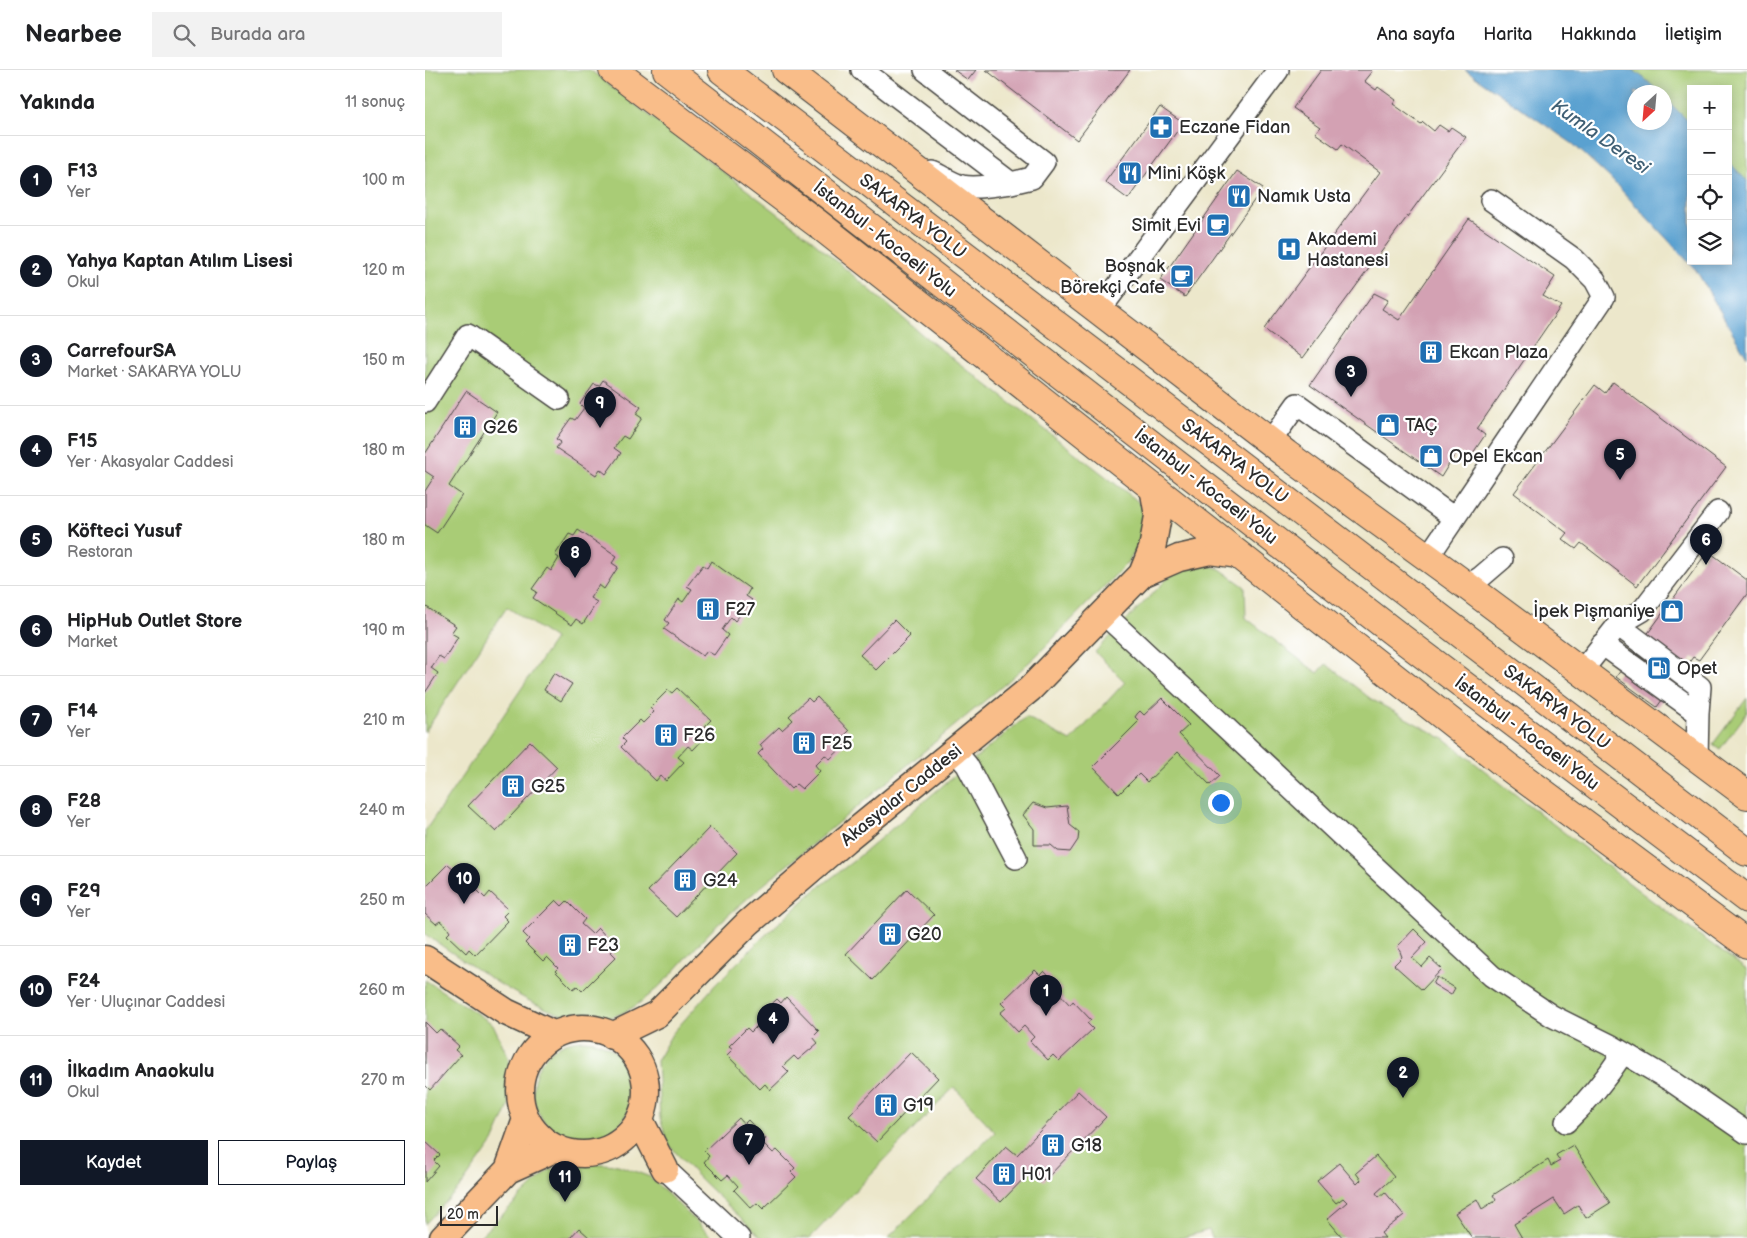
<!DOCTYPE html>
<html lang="tr">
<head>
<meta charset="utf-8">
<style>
	:root { --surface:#fff; --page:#f2f2f2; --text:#202124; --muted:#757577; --line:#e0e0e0; --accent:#111827 }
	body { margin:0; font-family:"Balsamiq Sans",sans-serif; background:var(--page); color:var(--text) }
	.controls { position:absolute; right:15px; top:15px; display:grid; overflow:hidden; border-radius:0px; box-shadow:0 2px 12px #0003 }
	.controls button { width:45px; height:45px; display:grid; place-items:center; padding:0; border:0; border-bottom:1px solid var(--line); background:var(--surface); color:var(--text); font:25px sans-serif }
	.compass { position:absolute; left:1202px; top:15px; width:45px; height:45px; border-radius:50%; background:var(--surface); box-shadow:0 2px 12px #0003; rotate:206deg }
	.scale { position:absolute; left:15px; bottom:12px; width:58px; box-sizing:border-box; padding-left:5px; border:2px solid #2b2b2b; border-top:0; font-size:14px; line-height:18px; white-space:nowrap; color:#2b2b2b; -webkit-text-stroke:4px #fff; paint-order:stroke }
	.you { position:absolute; left:795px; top:732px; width:18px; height:18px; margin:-12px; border:4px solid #fff; border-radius:50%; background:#1a73e8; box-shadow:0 0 0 8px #1a73e833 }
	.badge { display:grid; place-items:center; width:32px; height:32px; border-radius:50%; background:var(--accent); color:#fff; font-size:16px; font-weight:700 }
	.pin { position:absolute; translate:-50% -41px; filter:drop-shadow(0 1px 2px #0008) }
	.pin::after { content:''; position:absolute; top:26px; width:18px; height:15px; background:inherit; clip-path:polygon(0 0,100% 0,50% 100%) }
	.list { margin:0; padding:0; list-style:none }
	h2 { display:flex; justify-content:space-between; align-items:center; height:65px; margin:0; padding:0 20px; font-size:21px }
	h2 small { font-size:16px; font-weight:400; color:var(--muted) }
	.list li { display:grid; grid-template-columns:32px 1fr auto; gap:15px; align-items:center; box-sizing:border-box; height:90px; padding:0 20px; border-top:1px solid var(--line) }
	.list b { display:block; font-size:19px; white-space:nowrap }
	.list p { margin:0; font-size:16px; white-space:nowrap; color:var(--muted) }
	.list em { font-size:16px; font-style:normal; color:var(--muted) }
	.actions { display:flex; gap:10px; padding:15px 20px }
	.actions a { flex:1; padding:11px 0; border:1px solid var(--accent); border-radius:0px; text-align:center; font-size:18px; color:var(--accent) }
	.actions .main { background:var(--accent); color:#fff }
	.icon { flex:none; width:28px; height:28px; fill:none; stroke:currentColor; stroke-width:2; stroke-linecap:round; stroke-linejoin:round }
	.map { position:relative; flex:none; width:1322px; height:1168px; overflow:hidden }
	header { display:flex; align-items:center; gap:30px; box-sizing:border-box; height:70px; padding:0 25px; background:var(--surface); border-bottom:1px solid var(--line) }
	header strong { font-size:24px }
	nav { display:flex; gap:28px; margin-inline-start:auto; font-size:18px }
	.search { width:350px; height:45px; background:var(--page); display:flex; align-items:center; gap:12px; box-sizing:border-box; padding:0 18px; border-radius:0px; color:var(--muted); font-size:19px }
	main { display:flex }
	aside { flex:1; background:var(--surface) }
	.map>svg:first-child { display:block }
	.green { fill:#a9cc76; stroke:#6a7c50 }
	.water { fill:#5aa1d0; stroke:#42667e }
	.building { fill:#d3a1b3 }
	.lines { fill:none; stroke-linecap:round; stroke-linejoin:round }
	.minor-casing { stroke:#484743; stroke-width:24 }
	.major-casing { stroke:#484743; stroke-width:29 }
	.highway-casing { stroke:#484743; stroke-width:30 }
	.minor { stroke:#fff; stroke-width:21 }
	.major { stroke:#f9bd89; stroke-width:26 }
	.highway { stroke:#f9bd89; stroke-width:28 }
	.labels { text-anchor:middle; stroke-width:4.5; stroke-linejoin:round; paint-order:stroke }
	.poi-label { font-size:18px; fill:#2b2b2b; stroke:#fff; text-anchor:start }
	.street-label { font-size:18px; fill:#2b2b2b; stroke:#fff }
	.water-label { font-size:19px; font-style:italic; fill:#406075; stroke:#fff }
</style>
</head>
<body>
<header>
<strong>Nearbee</strong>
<div class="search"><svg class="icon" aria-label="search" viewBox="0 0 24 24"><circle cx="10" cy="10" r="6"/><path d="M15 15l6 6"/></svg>Burada ara</div>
<nav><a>Ana sayfa</a><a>Harita</a><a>Hakkında</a><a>İletişim</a></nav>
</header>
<main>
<aside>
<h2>Yakında<small>11 sonuç</small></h2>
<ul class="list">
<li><span class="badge">1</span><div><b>F13</b><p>Yer</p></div><em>100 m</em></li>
<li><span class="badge">2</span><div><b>Yahya Kaptan Atılım Lisesi</b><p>Okul</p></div><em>120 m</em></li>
<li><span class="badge">3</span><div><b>CarrefourSA</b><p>Market · SAKARYA YOLU</p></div><em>150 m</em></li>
<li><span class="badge">4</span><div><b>F15</b><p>Yer · Akasyalar Caddesi</p></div><em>180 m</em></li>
<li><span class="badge">5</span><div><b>Köfteci Yusuf</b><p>Restoran</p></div><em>180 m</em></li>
<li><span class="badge">6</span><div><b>HipHub Outlet Store</b><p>Market</p></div><em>190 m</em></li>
<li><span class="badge">7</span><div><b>F14</b><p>Yer</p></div><em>210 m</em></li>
<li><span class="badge">8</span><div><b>F28</b><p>Yer</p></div><em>240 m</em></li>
<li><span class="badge">9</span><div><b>F29</b><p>Yer</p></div><em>250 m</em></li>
<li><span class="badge">10</span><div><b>F24</b><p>Yer · Uluçınar Caddesi</p></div><em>260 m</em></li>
<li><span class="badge">11</span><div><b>İlkadım Anaokulu</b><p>Okul</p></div><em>270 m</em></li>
</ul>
<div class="actions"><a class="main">Kaydet</a><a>Paylaş</a></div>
</aside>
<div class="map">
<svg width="1322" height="1168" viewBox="0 0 1322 1168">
	<rect width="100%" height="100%" fill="#fff"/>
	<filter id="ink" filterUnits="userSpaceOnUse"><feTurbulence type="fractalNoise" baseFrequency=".02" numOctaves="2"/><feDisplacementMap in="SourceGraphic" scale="10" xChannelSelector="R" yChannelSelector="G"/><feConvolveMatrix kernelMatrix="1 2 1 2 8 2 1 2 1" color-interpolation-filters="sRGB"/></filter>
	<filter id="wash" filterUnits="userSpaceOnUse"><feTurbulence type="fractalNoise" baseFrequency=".0096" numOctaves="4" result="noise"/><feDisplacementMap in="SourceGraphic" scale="20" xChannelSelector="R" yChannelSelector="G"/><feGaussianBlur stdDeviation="1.12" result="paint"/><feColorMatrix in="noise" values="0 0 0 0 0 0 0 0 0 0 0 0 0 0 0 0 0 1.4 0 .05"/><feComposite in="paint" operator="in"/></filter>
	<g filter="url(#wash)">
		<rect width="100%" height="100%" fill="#ece7cb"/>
		<path class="green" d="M0,0H165L381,165L500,267L710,429L719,438L724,448L715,474L703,492L611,586L581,613L325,826C312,838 298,849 285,862C262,886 240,915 213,934C166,968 115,938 73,913C48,897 24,881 0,864V761L130,569L82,537L0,662Z
			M1208,0H1322V111L1303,92V19H1266V54L1240,28V22H1234L1220,9Z
			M774,492L795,499L820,517L821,548L883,596L893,603L901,594L946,629L1019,669L1222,827L1322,900V1168H787L784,1160L756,1168H463L570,1062L529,1017L385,1168H337L275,1109L244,1075L235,1048L232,990L247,964L291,914L334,871L388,822L431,789L542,695L601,647L646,671L700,612L670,582L745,506Z
			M1322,628V643L1295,679L1288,674Z
			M0,910L68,954L84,989V1036L68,1072L37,1115L0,1154Z
			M108 1020a50 50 0 1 1 100 0a50 50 0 1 1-100 0Z
			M162,1093L193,1095L225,1107L288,1168H53L124,1100Z"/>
		<path class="water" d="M1040,0H1208L1220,9L1234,22H1210V52H1240V28L1266,54V191H1303V92L1306,94L1322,111V287L1271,200L1184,107L1148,74Z"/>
		<g id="blocks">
			<path class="building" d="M529,0H551L543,10Z
				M561,0H705L652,70Z
				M896,0H945L947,1L939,11L951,20L953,17L971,30L968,34L996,54L998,52L1009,61L1014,55L1023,61L1026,57L1041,67L878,288L839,259L955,102L917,74L913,79L890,63L895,57L868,38Z
				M735,37L758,53L703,129L680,112Z
				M812,101L838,118L760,227L735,210Z
				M1044,149L1130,207L1118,226L1136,236L1052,359L1060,365L1044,389L1032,381L1016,407L885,315L949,223L963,230L957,239L974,250Z
				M178,310L216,337L211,344L217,348L203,369L198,366L189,378L196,383L181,404L175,399L171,405L131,378L136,372L131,369L146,348L150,350L159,338L155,334L169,314L174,316Z
				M1188,312L1301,397L1212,516L1156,473L1151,479L1137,469L1142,463L1089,423L1170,315L1180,323Z
				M41,321L72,342L24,416L37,425L12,463L0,455V421L9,407L0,401V384Z
				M153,460L192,486L187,493L193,497L179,519L174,515L165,528L172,532L158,554L151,549L147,555L108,528L112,522L107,519L122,498L126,501L134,488L130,485L144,464L149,466Z
				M1283,481L1322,510V524L1274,590L1268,587L1232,637L1191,607Z
				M286,491L325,519L321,526L327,530L310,551L306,547L297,560L303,565L289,585L282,581L278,586L239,559L244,553L240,550L254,529L258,532L267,519L262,516L278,495L282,498Z
				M0,536L31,556L26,563L33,567L19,589L14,586L6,598L13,603L0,623Z
				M469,550L485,566L451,600L435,585Z
				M129,603L147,614L136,631L119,620Z
				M252,618L286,650L280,656L286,661L268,680L263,676L253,687L259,692L241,711L235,706L231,711L196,677L201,672L197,668L215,650L218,653L229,642L225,638L243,620L247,623Z
				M392,627L424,661L418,667L423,672L405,689L400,685L390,695L395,701L377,719L371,714L366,719L333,684L338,679L335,675L354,657L357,660L368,650L364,646L383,628L387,632Z
				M737,628L764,655L754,664L795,706L785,715L753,682L722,712L714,704L694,724L668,697L714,651L710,647L712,644L715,641L719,645Z
				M105,671L132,697L71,762L43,736Z
				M608,733L622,738L642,736L645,755L654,762L653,770L645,782L633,781L626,775H609V759L598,745Z
				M285,757L312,783L251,847L223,821Z
				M23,794L30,800L35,795L53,813L49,817L60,828L65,822L84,840L78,846L83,851L50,885L44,879L41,883L22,865L25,862L21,856L15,851L11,854L0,844V817Z
				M482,819L509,845L448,910L421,884Z
				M131,830L137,836L142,831L160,849L156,854L167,864L173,858L191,877L186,882L191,887L157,921L152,916L148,919L130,901L133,898L122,887L118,891L100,873L104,869L98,863Z
				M989,859L1002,872L987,888L997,897L1005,888L1017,899L997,920L969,895L977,887L973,876Z
				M610,900L615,905L619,901L637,920L634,923L645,935L648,931L666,950L662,953L668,959L634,991L628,985L623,990L605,971L609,967L599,956L593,962L575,943L581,938L576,933Z
				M1012,907L1030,918L1026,925L1008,914Z
				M361,927L394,961L388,967L393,973L373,990L369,986L358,996L364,1002L345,1020L340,1014L335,1019L302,985L308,979L304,976L322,958L326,962L337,951L333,947L352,929L356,933Z
				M0,952L11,963L15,959L34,976L30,980L36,985L5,1020L0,1015Z
				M486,982L513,1008L452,1072L424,1046Z
				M653,1021L681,1047L619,1111L607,1100L576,1132L551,1109L581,1076L592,1085Z
				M314,1048L319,1054L323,1050L341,1069L337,1072L348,1083L352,1080L370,1098L366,1102L371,1107L338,1139L332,1133L326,1138L309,1120L313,1116L303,1105L297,1110L279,1092L284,1086L279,1081Z
				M0,1071L15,1085L9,1091L14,1096L0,1112Z
				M1148,1075L1185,1133L1161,1148L1153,1135L1139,1144L1129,1129L1089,1154L1097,1168H1047L1030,1143L1052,1129L1057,1139L1071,1130L1068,1125L1123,1090L1126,1096L1135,1091L1131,1085Z
				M951,1086L969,1107L951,1123L954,1127L960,1122L979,1145L956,1163L960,1168H918L902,1149L922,1132L918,1128L911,1133L892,1111L914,1093L932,1114L936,1110L931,1103Z
				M154,1158L165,1168H145Z"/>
		</g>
	</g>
	<g filter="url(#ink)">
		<use href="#blocks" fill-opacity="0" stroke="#484743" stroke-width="1"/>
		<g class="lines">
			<g class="minor-casing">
				<path id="minor" d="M437,0L586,113L607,108L619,92L500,0
					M507,102C517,106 526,113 537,116C552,119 571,115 586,113
					M674,241L853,0
					M0,332L43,265L134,329
					M845,372L872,334L1029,448
					M1003,487L1179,227L1170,210L1149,189L1066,130
					M1042,516L1056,507L1077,489
					M679,544L1067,906L1127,946L1187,976L1248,1012L1322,1063
					M1193,555L1275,617L1273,643
					M1177,574L1273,643L1272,688
					M1156,602L1193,555L1217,541L1293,442
					M530,681L542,695L591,788
					M1141,1052C1163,1031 1181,1009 1198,983
					M240,1099L314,1168"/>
			</g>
			<g class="major-casing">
				<path id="major" d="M717,504L754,488L785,481L814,485
					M0,889L81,942L128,964
					M95 1021a63 63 0 1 1 126 0a63 63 0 1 1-126 0Z
					M187,966L232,944L323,853L420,770L605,619L717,504L727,479L733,446L728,417
					M215,1050L240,1099
					M83,1100L101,1049
					M18,1168L83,1100L132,1078"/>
			</g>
			<g class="highway-casing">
				<path id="highway" d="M188,0L393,154L1082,696L1322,874
					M242,0L971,564L1322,829
					M297,0L1322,782
					M361,0L861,384L1042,516L1322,725"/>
			</g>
			<use href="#minor" class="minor"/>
			<use href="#major" class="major"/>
			<use href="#highway" class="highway"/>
		</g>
	</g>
	<defs>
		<g id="pharmacy-square" transform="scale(1.25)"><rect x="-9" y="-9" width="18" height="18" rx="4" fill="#1f6fb2" stroke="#fff"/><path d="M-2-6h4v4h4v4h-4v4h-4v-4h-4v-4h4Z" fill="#fff"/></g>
		<g id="restaurant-square" transform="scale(1.25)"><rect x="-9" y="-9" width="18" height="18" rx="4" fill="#1f6fb2" stroke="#fff"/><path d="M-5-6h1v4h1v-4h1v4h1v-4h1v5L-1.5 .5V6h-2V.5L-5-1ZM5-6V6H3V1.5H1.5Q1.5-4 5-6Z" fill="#fff"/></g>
		<g id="cafe-square" transform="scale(1.25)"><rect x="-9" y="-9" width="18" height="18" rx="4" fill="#1f6fb2" stroke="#fff"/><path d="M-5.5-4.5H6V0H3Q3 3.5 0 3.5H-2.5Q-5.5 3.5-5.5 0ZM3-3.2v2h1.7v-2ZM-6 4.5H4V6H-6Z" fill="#fff"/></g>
		<g id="hospital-square" transform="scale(1.25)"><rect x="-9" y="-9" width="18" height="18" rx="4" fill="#1f6fb2" stroke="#fff"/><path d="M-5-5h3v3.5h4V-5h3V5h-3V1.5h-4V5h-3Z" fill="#fff"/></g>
		<g id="building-square" transform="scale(1.25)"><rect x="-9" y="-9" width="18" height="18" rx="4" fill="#1f6fb2" stroke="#fff"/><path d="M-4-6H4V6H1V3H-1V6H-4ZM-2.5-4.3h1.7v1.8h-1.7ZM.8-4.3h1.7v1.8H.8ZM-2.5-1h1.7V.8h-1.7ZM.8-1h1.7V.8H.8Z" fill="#fff"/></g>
		<g id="shop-square" transform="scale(1.25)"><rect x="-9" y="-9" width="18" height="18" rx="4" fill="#1f6fb2" stroke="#fff"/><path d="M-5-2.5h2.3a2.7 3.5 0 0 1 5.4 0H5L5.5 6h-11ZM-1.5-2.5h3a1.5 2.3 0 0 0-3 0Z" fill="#fff"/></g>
		<g id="fuel-square" transform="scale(1.25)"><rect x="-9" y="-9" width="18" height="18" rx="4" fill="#1f6fb2" stroke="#fff"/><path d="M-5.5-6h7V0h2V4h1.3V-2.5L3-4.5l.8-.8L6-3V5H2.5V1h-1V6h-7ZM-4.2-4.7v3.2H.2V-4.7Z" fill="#fff"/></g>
	</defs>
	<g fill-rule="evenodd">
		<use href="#pharmacy-square" x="736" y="57"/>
		<use href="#restaurant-square" x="705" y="103"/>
		<use href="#restaurant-square" x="814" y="126"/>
		<use href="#cafe-square" x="793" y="155"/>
		<use href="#hospital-square" x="864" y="179"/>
		<use href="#cafe-square" x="757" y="206"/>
		<use href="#building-square" x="1006" y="282"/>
		<use href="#shop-square" x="963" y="355"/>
		<use href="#building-square" x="40" y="357"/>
		<use href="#shop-square" x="1006" y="386"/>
		<use href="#building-square" x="283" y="539"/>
		<use href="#shop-square" x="1247" y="541"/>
		<use href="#fuel-square" x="1234" y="598"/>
		<use href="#building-square" x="241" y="665"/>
		<use href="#building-square" x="379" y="673"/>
		<use href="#building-square" x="88" y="716"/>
		<use href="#building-square" x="260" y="810"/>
		<use href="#building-square" x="465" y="864"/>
		<use href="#building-square" x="145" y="875"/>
		<use href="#building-square" x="461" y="1035"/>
		<use href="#building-square" x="628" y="1075"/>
		<use href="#building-square" x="579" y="1104"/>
	</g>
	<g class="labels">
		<g class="poi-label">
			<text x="754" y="63">Eczane Fidan</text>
			<text x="722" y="109">Mini Köşk</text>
			<text x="832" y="132">Namık Usta</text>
			<text x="776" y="161" text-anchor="end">Simit Evi</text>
			<text x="882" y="175">Akademi<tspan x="882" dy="21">Hastanesi</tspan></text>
			<text x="740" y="202" text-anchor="end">Boşnak<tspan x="740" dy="21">Börekçi Cafe</tspan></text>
			<text x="1024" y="288">Ekcan Plaza</text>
			<text x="980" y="361">TAÇ</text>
			<text x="58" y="363">G26</text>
			<text x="1024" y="392">Opel Ekcan</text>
			<text x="300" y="545">F27</text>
			<text x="1230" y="547" text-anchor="end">İpek Pişmaniye</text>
			<text x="1252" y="604">Opet</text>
			<text x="258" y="671">F26</text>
			<text x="396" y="679">F25</text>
			<text x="106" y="722">G25</text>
			<text x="278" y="816">G24</text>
			<text x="482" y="870">G20</text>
			<text x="162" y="881">F23</text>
			<text x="478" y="1041">G19</text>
			<text x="646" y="1081">G18</text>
			<text x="596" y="1110">H01</text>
		</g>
		<g class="street-label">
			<text transform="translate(488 146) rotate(37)" y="6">SAKARYA YOLU</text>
			<text transform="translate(460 169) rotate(38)" y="6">İstanbul - Kocaeli Yolu</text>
			<text transform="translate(810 391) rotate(37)" y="6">SAKARYA YOLU</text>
			<text transform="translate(781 416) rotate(38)" y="6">İstanbul - Kocaeli Yolu</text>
			<text transform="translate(1132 637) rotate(37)" y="6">SAKARYA YOLU</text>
			<text transform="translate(1102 663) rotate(37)" y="6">İstanbul - Kocaeli Yolu</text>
			<text transform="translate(476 725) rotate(-39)" y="6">Akasyalar Caddesi</text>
		</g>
		<g class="water-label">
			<text transform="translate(1176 66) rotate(35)" y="7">Kumla Deresi</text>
		</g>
	</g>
</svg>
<div class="controls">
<button>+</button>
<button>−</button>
<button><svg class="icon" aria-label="locate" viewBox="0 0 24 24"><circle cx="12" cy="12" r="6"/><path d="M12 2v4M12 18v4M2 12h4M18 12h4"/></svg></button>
<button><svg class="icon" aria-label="layers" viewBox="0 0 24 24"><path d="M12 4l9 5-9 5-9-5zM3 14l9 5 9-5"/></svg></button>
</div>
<svg class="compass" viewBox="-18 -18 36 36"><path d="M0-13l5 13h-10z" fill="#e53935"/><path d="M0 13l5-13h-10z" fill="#757577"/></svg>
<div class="scale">20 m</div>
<div class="you"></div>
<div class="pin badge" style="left:621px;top:946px">1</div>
<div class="pin badge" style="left:978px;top:1028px">2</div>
<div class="pin badge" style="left:926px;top:327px">3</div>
<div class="pin badge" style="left:348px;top:974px">4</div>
<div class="pin badge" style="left:1195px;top:410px">5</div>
<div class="pin badge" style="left:1281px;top:495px">6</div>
<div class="pin badge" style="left:324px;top:1095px">7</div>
<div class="pin badge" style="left:150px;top:508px">8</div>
<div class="pin badge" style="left:175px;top:358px">9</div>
<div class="pin badge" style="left:39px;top:834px">10</div>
<div class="pin badge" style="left:140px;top:1132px">11</div>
</div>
</main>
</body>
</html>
